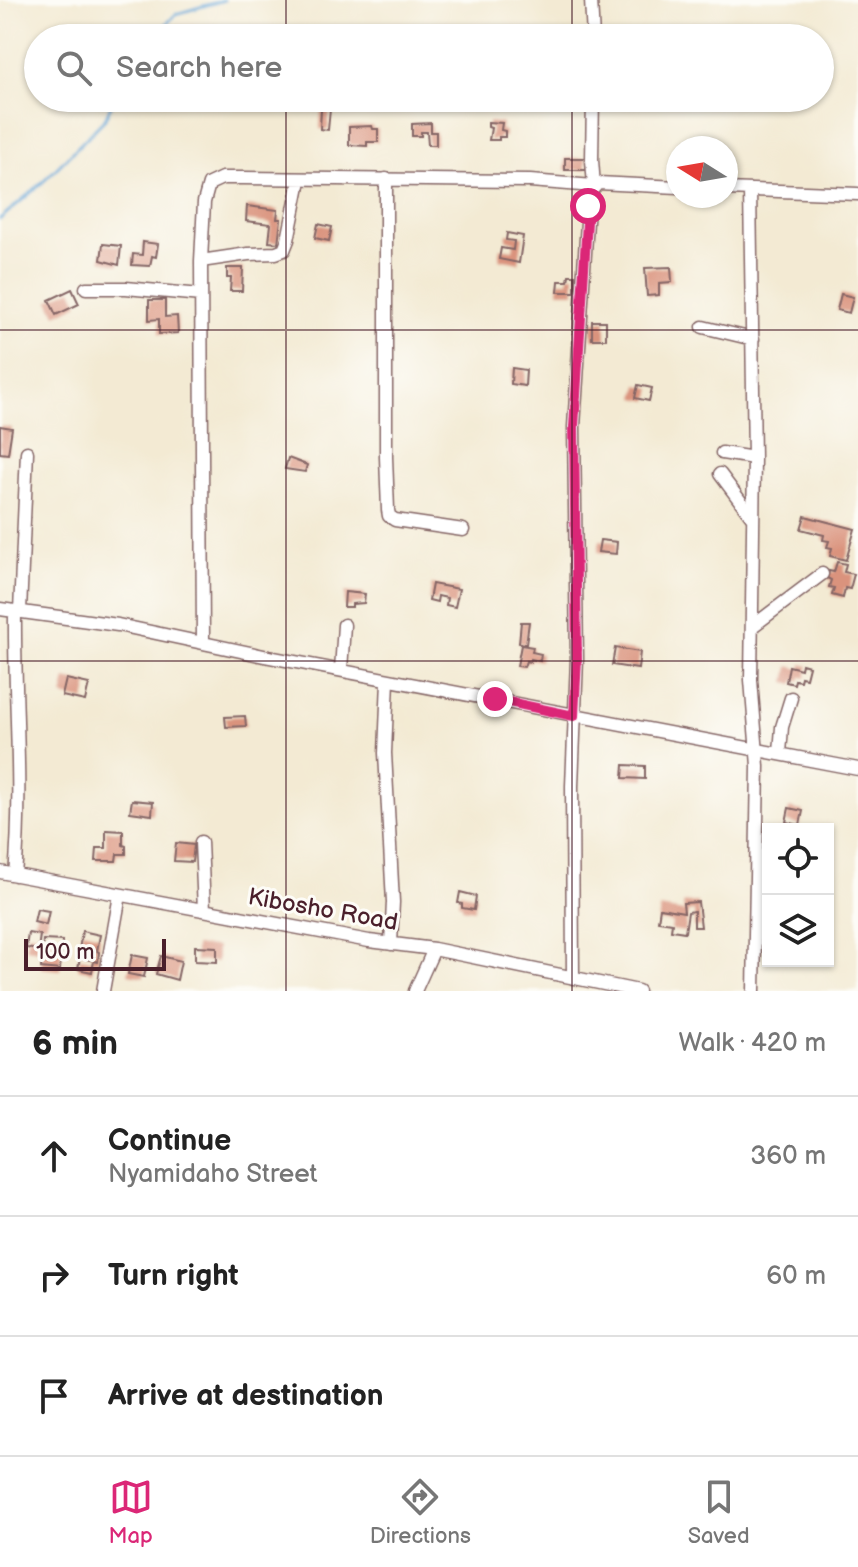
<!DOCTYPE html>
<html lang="en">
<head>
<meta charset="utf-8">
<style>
	:root { --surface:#fff; --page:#f2f2f2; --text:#222; --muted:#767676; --line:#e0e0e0; --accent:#db2777 }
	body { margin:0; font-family:"Balsamiq Sans",sans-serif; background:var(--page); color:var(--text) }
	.controls { position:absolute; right:24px; bottom:24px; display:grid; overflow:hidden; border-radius:0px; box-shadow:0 2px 6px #0004 }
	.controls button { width:72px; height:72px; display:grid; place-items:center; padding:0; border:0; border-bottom:2px solid var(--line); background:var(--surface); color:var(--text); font:40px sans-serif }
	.compass { position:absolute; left:666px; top:136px; width:72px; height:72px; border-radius:50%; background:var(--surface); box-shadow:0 2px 6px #0004; rotate:281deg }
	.scale { position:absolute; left:24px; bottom:20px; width:142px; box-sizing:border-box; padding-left:8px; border:4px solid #4a1f2b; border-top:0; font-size:22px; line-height:28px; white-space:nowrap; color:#4a1f2b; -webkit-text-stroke:6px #fdfcf7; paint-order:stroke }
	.stop { position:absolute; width:24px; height:24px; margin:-18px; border:6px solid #db2777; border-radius:50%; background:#fff }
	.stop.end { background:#db2777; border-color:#fff; box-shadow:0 2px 8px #0008 }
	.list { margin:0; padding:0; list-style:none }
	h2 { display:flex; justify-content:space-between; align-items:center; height:104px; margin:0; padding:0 32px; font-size:34px }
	h2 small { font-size:26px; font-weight:400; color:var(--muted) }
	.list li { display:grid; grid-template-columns:52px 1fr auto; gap:24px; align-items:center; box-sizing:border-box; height:120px; padding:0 32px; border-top:2px solid var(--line) }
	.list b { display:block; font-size:30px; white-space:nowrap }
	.list p { margin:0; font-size:26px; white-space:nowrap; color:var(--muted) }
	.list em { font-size:26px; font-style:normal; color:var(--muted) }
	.icon { flex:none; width:44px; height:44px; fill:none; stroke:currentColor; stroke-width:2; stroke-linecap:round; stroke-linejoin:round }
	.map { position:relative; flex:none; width:858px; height:991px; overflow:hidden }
	.search { position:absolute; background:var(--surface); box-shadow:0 2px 6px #0004; left:24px; right:24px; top:24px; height:88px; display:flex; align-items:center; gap:20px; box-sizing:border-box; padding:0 28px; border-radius:44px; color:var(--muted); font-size:30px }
	.sheet { height:464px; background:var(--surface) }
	nav { display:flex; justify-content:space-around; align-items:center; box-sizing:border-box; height:112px; border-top:2px solid var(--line); background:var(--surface); font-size:22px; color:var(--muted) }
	nav a { display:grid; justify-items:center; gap:4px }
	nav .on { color:var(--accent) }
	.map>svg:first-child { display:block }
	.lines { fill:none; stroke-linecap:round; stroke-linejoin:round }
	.stream { stroke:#62a4d6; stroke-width:3 }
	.building { fill:#da937d }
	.minor-casing { stroke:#856666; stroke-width:15 }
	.minor { stroke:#fff; stroke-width:12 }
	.route { stroke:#db2777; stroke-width:10 }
	.grid { fill:none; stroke:#4a1f2b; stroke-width:2; stroke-opacity:0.55 }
	.labels { text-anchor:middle; stroke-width:6; stroke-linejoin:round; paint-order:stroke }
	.street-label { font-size:24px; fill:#4a1f2b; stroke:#fdfcf7 }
</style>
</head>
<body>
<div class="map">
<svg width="858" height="991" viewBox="0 0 858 991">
	<rect width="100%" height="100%" fill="#fdfcf7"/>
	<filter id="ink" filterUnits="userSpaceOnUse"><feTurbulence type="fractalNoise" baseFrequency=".0125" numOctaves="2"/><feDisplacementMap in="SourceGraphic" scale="16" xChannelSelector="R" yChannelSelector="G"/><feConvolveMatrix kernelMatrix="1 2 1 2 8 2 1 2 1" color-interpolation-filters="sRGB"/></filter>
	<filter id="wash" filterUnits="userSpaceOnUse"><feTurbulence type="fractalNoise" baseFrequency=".006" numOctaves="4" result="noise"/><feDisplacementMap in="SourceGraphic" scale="32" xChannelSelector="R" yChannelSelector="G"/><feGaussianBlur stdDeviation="1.8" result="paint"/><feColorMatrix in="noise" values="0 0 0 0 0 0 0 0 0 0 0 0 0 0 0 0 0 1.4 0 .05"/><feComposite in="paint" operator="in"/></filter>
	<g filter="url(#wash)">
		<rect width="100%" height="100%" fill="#f3ead3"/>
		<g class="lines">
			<path class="stream" d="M153,38L176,14L224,0
				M0,219L43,182L105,119L114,98"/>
		</g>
		<g id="blocks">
			<path class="building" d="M321,109H330L328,130L320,129Z
				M488,122L502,123L501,130L505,131V137H499V140H489L491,128L488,127Z
				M431,123V132H436V145H428L427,132H421V136H412V124Z
				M372,126L373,129H378V142H367V146L349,145V127Z
				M565,158H586V170H565Z
				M247,206L278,210L277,219H281L278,243L269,242L271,224L246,221Z
				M318,224L332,227L329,241L315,238Z
				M507,233L523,236L519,263L499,259L501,248L513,250L514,241L506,240Z
				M143,242L158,244L156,257L152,256L150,266L132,265L133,254L142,255Z
				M103,244L121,246L119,265L101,260Z
				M671,267L672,282L659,283V295L647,296L645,268Z
				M227,268H243L242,291H230L231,278H227Z
				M569,275H575V292H558L559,281H568Z
				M72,289L79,304L56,315L49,300Z
				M841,294L853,297L849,313L837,310Z
				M149,300H165V317L177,316L178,333L159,334V319L149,320Z
				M592,321H606V339H592Z
				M512,368L526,370L525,386L511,384Z
				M638,385L652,388L649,401L635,398Z
				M0,426L12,428L8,454L0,453Z
				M288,458L307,465L305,472L285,469Z
				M805,516L855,529L846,560L830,556L832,548L827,547L829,541L823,540L824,535L801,529Z
				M600,540L617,542L616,554L598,552Z
				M837,562L846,564L844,572L854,574L850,589L845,588L843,598L832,595L834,588L829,587L831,580L827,578L829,571L834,572Z
				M432,584L459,589L455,607L446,605L447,598L438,596L437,602L429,600Z
				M345,592L365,594L364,603L352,604V607H344Z
				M521,622H529L526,644L519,643Z
				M521,645L533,647L532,652L541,654L540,661L531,659L530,662L526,661L524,667L517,666Z
				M615,648L640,652L638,669L612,665Z
				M802,664L809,666L806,678L801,677L800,681L795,680L794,684L786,682L789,666L801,669Z
				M66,679L89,684L85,701L62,696Z
				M245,716L246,726L226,727L225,717Z
				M624,765L645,766V779L623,778Z
				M132,800L153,802L152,815L130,812Z
				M789,808L803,811L800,825L786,822Z
				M106,830L123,831V845L126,846V854H117L116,861H96L97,848H106Z
				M176,843L194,845L192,862L174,861Z
				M460,892L476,896L474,910L462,908V904L458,903Z
				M698,902L701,927H694V911L688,912L685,932L671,930L672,923L658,921L660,908L684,912L683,903Z
				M37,909L49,911L46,925L34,922Z
				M82,931L100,935L97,951L99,952L98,962L94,961L92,972L78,969L80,958L91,960L92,953L79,950Z
				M28,933L40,935L38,950L26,948Z
				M43,940L62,941L60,970L41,968Z
				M195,946L217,947V962L195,961Z
				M132,955L148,958L144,977L128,974Z
				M161,956L181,961L177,980L156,974Z"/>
		</g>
	</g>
	<g filter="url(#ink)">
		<use href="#blocks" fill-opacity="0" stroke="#856666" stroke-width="2"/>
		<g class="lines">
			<g class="minor-casing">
				<path id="minor" d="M591,0L593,38
					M386,179V457L388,510L389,516L395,520L463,530
					M726,189L858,194
					M750,190L754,458L751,680L758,766L754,991
					M201,261L248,254L276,253L284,250L288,240L300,180
					M86,288H126L201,295
					M703,327L753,339
					M722,453L754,458
					M720,474L753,518
					M0,609L118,625L264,656L858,769
					M15,611C14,699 23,787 15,875
					M20,611L27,452
					M753,626L822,574
					M203,643L201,261L204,202L209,184L222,178H243L530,181L594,186L592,160L593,98
					M341,670L344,625
					M388,680L385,753L393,902L391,944
					M780,753L782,727L791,698
					M201,842L204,910
					M0,872L369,941L434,949L638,991
					M573,978L572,786L577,659L574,427L588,206L591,191L598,183L678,187
					M103,991L120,895
					M415,991L434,949"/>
			</g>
			<use href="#minor" class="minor"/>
		</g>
	</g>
	<g class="lines" filter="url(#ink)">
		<path class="route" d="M495,699L574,716L577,659L574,427L588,206"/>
	</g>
	<path class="grid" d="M286,0V38M572,0V38M286,98V991M572,98V991M0,330H858M0,661H858"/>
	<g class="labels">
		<g class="street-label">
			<text transform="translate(323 909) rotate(10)" y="8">Kibosho Road</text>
		</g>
	</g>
</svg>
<div class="controls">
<button><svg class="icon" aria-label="locate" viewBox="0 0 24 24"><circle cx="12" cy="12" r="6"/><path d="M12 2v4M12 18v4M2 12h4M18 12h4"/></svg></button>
<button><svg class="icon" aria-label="layers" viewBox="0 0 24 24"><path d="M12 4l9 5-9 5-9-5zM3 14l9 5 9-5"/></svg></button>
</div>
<svg class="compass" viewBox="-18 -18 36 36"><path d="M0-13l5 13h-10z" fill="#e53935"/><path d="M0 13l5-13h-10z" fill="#767676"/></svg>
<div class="scale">100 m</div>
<div class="stop" style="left:588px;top:206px"></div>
<div class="stop end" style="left:495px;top:699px"></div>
<div class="search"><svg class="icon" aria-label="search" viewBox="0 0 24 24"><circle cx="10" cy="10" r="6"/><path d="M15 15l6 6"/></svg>Search here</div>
</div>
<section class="sheet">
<h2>6 min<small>Walk · 420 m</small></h2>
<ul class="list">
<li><svg class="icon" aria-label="ahead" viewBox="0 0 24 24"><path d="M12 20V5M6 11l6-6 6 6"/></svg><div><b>Continue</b><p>Nyamidaho Street</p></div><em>360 m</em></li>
<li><svg class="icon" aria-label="right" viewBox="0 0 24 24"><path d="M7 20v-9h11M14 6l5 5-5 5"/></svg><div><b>Turn right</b></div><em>60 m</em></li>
<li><svg class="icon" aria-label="arrive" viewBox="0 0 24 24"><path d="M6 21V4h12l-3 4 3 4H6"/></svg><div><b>Arrive at destination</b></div></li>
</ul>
</section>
<nav>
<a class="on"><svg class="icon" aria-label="map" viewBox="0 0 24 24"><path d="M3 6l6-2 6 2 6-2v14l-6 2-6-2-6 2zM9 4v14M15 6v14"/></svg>Map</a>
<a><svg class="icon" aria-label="directions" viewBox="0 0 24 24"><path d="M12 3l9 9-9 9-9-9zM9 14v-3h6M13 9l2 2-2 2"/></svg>Directions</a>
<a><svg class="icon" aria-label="saved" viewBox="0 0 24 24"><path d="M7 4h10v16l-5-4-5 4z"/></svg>Saved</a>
</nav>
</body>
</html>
